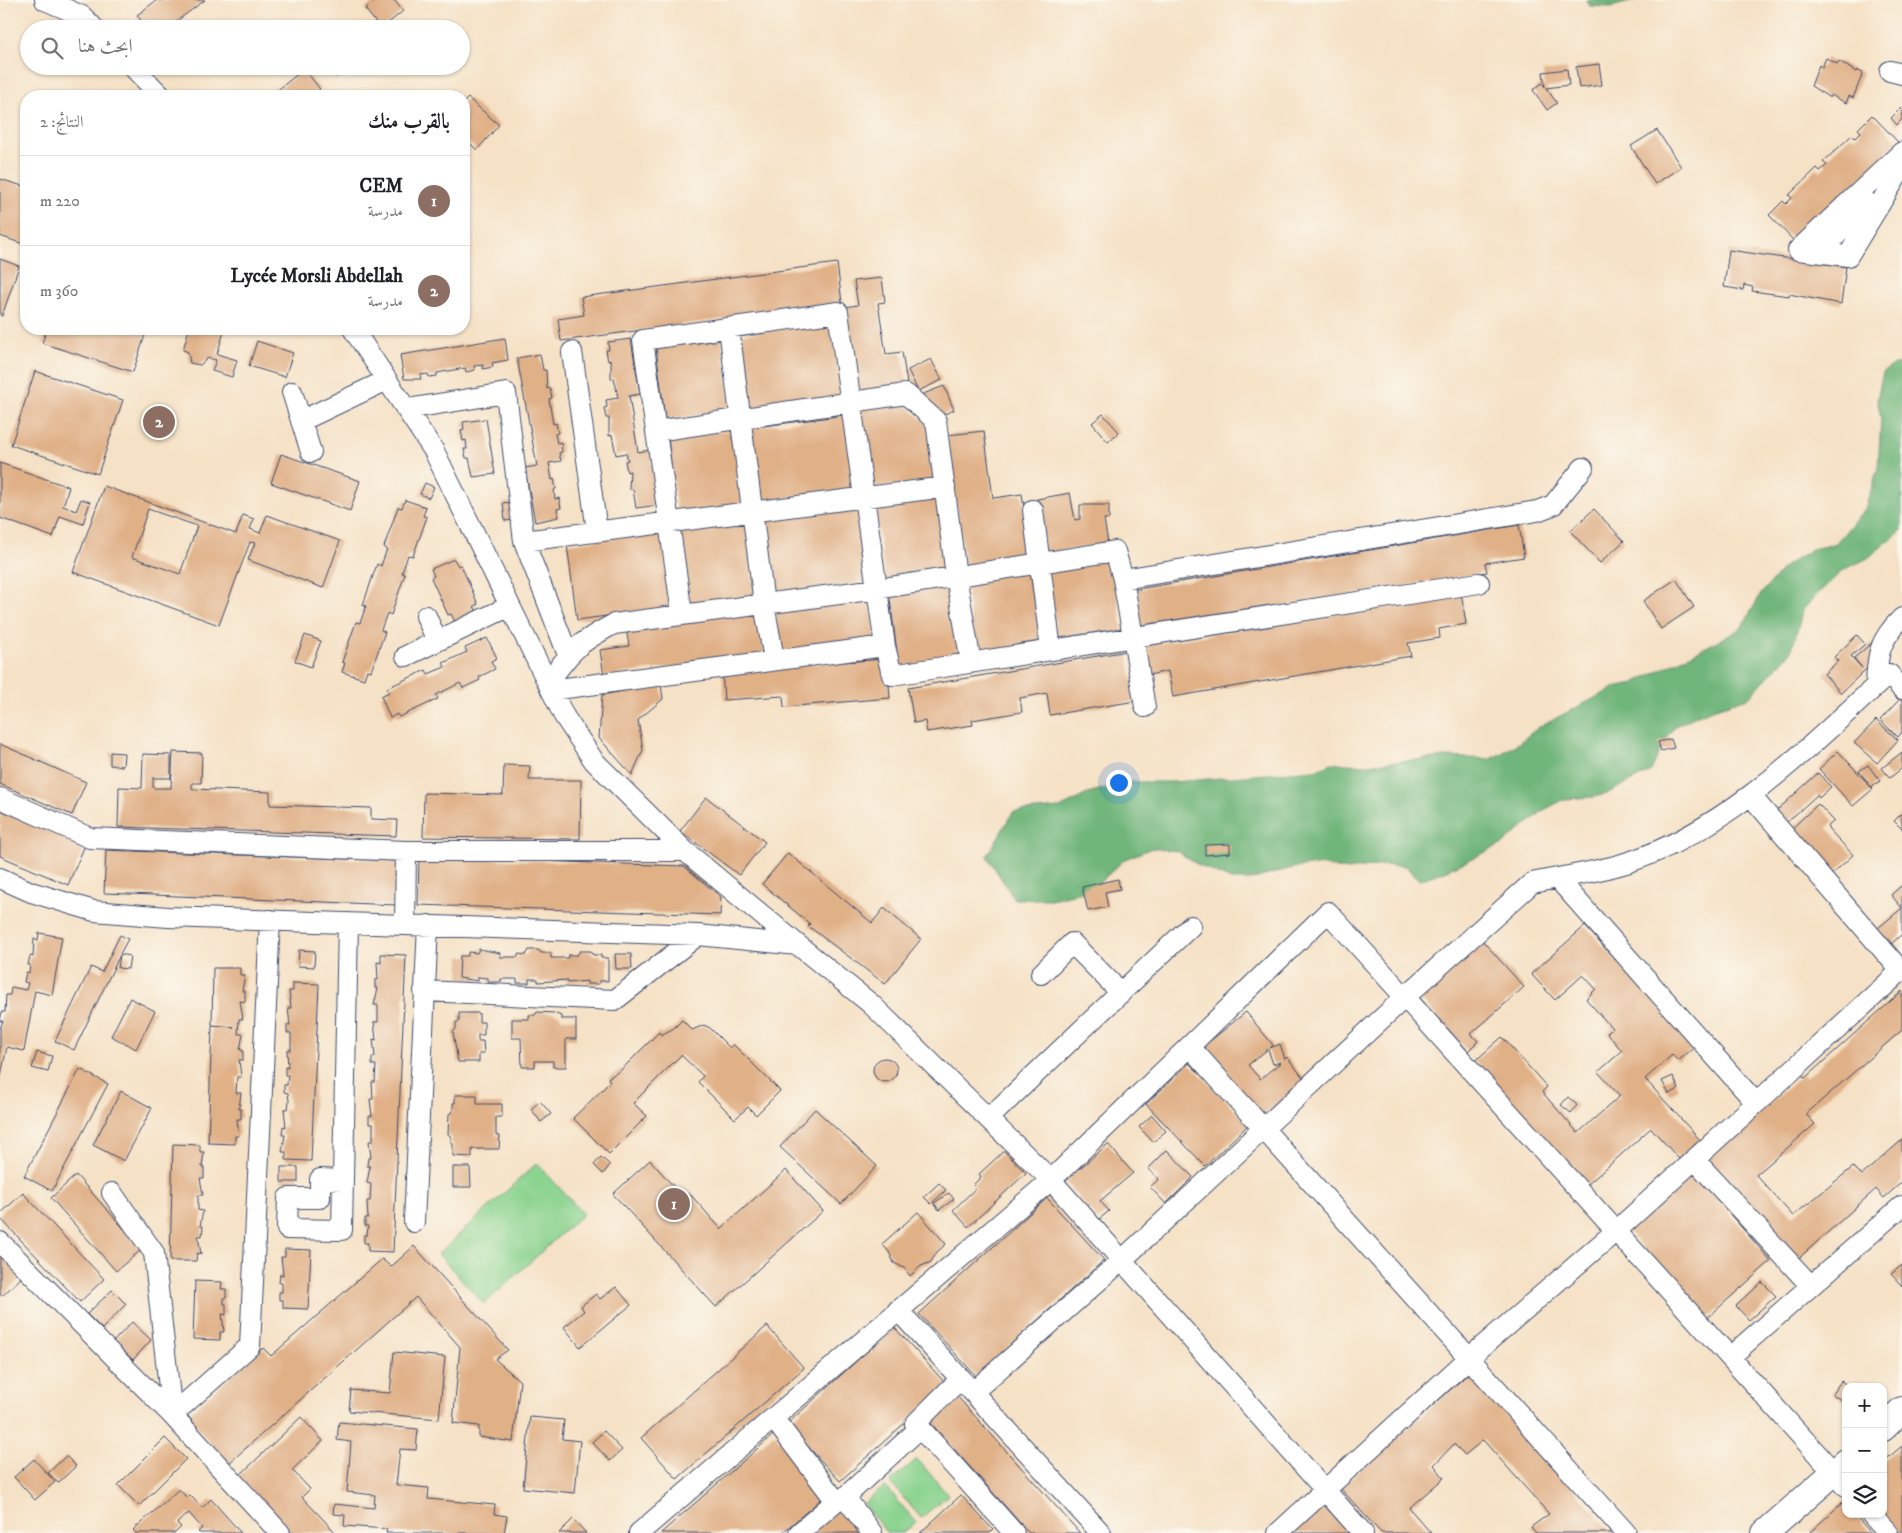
<!DOCTYPE html>
<html lang="ar">
<head>
<meta charset="utf-8">
<style>
	:root { --surface:#fff; --page:#f2f2f2; --text:#202124; --muted:#757577; --line:#e0e0e0; --accent:#111827 }
	body { margin:0; font-family:"IM FELL DW Pica",Amiri,serif; background:var(--page); color:var(--text); direction:rtl }
	.controls { position:absolute; right:15px; bottom:15px; display:grid; overflow:hidden; border-radius:10px; box-shadow:0 1px 4px #0004 }
	.controls button { width:45px; height:45px; display:grid; place-items:center; padding:0; border:0; border-bottom:1px solid var(--line); background:var(--surface); color:var(--text); font:25px sans-serif }
	.you { position:absolute; left:1118px; top:782px; width:18px; height:18px; margin:-12px; border:4px solid #fff; border-radius:50%; background:#1a73e8; box-shadow:0 0 0 8px #1a73e833 }
	.badge { display:grid; place-items:center; width:32px; height:32px; border-radius:50%; background:var(--accent); color:#fff; font-size:16px; font-weight:700 }
	.pin { position:absolute; translate:-50% -50%; border:2px solid #fff; box-shadow:0 1px 5px #0006 }
	.list { margin:0; padding:0; list-style:none }
	h2 { display:flex; justify-content:space-between; align-items:center; height:65px; margin:0; padding:0 20px; font-size:21px }
	h2 small { font-size:16px; font-weight:400; color:var(--muted) }
	.list li { display:grid; grid-template-columns:32px 1fr auto; gap:15px; align-items:center; box-sizing:border-box; height:90px; padding:0 20px; border-top:1px solid var(--line) }
	.list b { display:block; font-size:19px; white-space:nowrap }
	.list p { margin:0; font-size:16px; white-space:nowrap; color:var(--muted) }
	.list em { font-size:16px; font-style:normal; color:var(--muted) }
	.icon { flex:none; width:28px; height:28px; fill:none; stroke:currentColor; stroke-width:2; stroke-linecap:round; stroke-linejoin:round }
	.map { position:relative; flex:none; width:1902px; height:1533px; overflow:hidden; direction:ltr }
	.search { position:absolute; background:var(--surface); box-shadow:0 1px 4px #0004; left:20px; top:20px; width:450px; height:55px; display:flex; align-items:center; gap:12px; box-sizing:border-box; padding:0 18px; border-radius:28px; color:var(--muted); font-size:19px }
	.panel { position:absolute; background:var(--surface); box-shadow:0 1px 4px #0004; left:20px; top:90px; width:450px; height:245px; border-radius:20px; direction:rtl }
	.map>svg:first-child { display:block }
	.green { fill:#8bd38f; stroke:#538176 }
	.forest { fill:#70b57a; stroke:#46726c }
	.building { fill:#e0b087; fill-rule:evenodd }
	.lines { fill:none; stroke-linecap:round; stroke-linejoin:round }
	.minor-casing { stroke:#3c4a6d; stroke-width:22 }
	.major-casing { stroke:#3c4a6d; stroke-width:28 }
	.minor { stroke:#fff; stroke-width:20 }
	.major { stroke:#fff; stroke-width:26 }
</style>
</head>
<body>
<div class="map">
<svg width="1902" height="1533" viewBox="0 0 1902 1533">
	<rect width="100%" height="100%" fill="#fbf7ec"/>
	<filter id="ink" filterUnits="userSpaceOnUse"><feTurbulence type="fractalNoise" baseFrequency=".02" numOctaves="2"/><feDisplacementMap in="SourceGraphic" scale="10" xChannelSelector="R" yChannelSelector="G"/><feConvolveMatrix kernelMatrix="1 2 1 2 8 2 1 2 1" color-interpolation-filters="sRGB"/></filter>
	<filter id="wash" filterUnits="userSpaceOnUse"><feTurbulence type="fractalNoise" baseFrequency=".0096" numOctaves="4" result="noise"/><feDisplacementMap in="SourceGraphic" scale="20" xChannelSelector="R" yChannelSelector="G"/><feGaussianBlur stdDeviation="1.12" result="paint"/><feColorMatrix in="noise" values="0 0 0 0 0 0 0 0 0 0 0 0 0 0 0 0 0 1.4 0 .05"/><feComposite in="paint" operator="in"/></filter>
	<g filter="url(#wash)">
		<rect width="100%" height="100%" fill="#f5e1c5"/>
		<path class="green" d="M537,1163L583,1214L484,1304L438,1254Z
			M917,1459L948,1495L921,1518L890,1482Z
			M885,1486L916,1522L903,1533H887L863,1504Z"/>
		<path class="forest" d="M1587,0H1637L1611,7L1590,6Z
			M1902,363V530L1868,558L1843,570L1812,599L1803,610L1791,652L1748,698L1709,710L1675,726L1663,744L1651,771L1606,794L1594,797L1565,799L1544,810L1503,844L1445,871L1419,880L1405,866L1384,865L1349,870L1318,865L1292,868L1250,880H1231L1198,865L1177,851L1152,848L1125,859L1098,884L1082,892L1051,899H1014L987,856L1013,812L1060,808L1091,792L1131,782H1174L1314,770L1332,763L1362,765L1446,757L1491,759L1516,745L1539,727L1618,686L1634,683L1732,634L1742,627L1761,594L1785,566L1812,549L1835,544L1865,509L1878,468L1881,418L1877,399L1883,372L1895,364Z"/>
		<g id="blocks">
			<path class="building" d="M157,0H205L166,29H147L137,15Z
				M376,0H394L403,11L381,29L365,9Z
				M1826,58L1837,64L1839,61L1856,72L1857,70L1863,73L1853,98L1849,96L1846,103L1831,95L1830,98L1811,86L1819,65L1822,67Z
				M1599,64L1602,85L1579,88L1576,67Z
				M327,66H350L336,77Z
				M304,69L320,89L310,96H270Z
				M1567,69L1569,85L1546,88L1557,103L1547,110L1533,90L1542,83L1545,87L1543,72Z
				M468,98L499,125L477,150L464,138V102Z
				M1901,108L1902,119L1897,125L1891,118Z
				M1872,115L1898,142L1795,242L1769,215L1783,201L1786,204L1792,198L1789,195L1817,168L1820,171L1827,165L1823,162L1852,135L1855,138L1861,132L1858,129Z
				M1657,130L1681,167L1655,184L1631,146Z
				M0,179L26,187V245L0,236Z
				M1729,250L1846,267L1841,304L1789,294V296L1752,291L1753,287L1744,285L1743,290L1724,287Z
				M0,259L19,266L2,316L0,315Z
				M837,263L842,303L561,341L558,319L584,315L581,297Z
				M882,278L885,302L878,303L886,354L902,352L908,390L859,398L845,307L858,305L854,281Z
				M832,323L842,397L746,410L736,335Z
				M47,329H147L133,372L42,343Z
				M189,329H225L217,354L237,360L232,377L212,371L216,360L208,358L200,365L190,363L188,352L183,350Z
				M505,338L508,360L492,363L493,367L483,369V365L474,366L475,370L466,372L465,368L437,373V376L429,377L428,374L420,375L421,379H404L400,355Z
				M631,339L640,394L629,396L638,452L650,450L659,505L636,508L633,489H629L630,471L627,472L625,461L628,460L626,453L616,455L612,435L609,436V418H606L604,408L607,407L606,400L618,398L614,378L611,379V360L608,361L606,350H609L608,342Z
				M722,340L731,411L665,419L656,348Z
				M257,341L293,353L285,377L249,366Z
				M540,354L543,370H546L547,389L550,388L552,398L549,399L553,424L556,423L558,433L555,434L557,443L561,442L562,452L559,453L561,461L549,463L552,480L554,479L556,489L554,490L555,499L559,498L561,508L557,509L559,517L535,522L525,468L537,466L517,358Z
				M931,359L942,380L918,391L908,370Z
				M35,371L123,400L98,474L11,445Z
				M944,386L954,410L928,421L918,396Z
				M904,404L929,426L936,480L870,488L860,410Z
				M1103,414L1119,432L1108,442L1092,423Z
				M845,415L855,490L760,502L749,428Z
				M486,419L495,474L473,477L469,458H466L464,449H467L466,440L463,441L461,430L464,429L463,422Z
				M733,430L743,505L677,513L668,438Z
				M984,431L993,498L1022,494L1031,559L965,568L947,435Z
				M281,454L360,481L350,511L271,483Z
				M0,463L69,487L63,506L76,511L81,499L90,502L83,524L60,516L53,537L0,518Z
				M425,483L434,487L429,498L420,494Z
				M104,486L236,534L243,515L254,519L250,529L260,533L267,515L340,541L323,588L248,560L255,543L250,542L219,625L73,572ZM148,509L197,526L180,574L132,557Z
				M1070,493L1075,520L1080,519V505H1109V519H1104L1108,543L1046,553L1037,499Z
				M940,496L950,571L885,580L875,505Z
				M405,500L426,507L423,516L427,517L413,556L408,555L402,573L405,574L391,615L387,613L381,630L385,632L371,671L367,670L364,679L342,672L345,663L342,662L356,622L360,623L366,606L363,605L377,564L381,566L387,549L384,547L398,507L402,508Z
				M517,501L520,519L505,521L503,503Z
				M858,508L868,582L772,595L762,520Z
				M1594,509L1624,541L1600,563L1570,531Z
				M746,521L755,597L690,606L680,529Z
				M1519,525L1524,557L1485,563L1487,572L1139,630L1132,590Z
				M662,532L673,607L577,620L567,544Z
				M1112,558L1123,633L1058,642L1047,567Z
				M454,559L458,566L461,565L478,604L474,606L477,612L455,622L451,614L448,615L431,578L434,576L431,569Z
				M1030,571L1041,646L976,655L965,579Z
				M1676,579L1694,607L1661,629L1643,601Z
				M954,583L964,658L899,667L889,592Z
				M1461,592L1466,624L1439,629L1440,638L1408,643L1411,656L1173,697L1168,671L1149,675L1144,646Z
				M870,595L876,640L781,652L775,608Z
				M759,610L765,655L604,676L600,650L629,646L626,628Z
				M305,635L321,641L311,667L295,661Z
				M1857,635L1865,644L1851,656L1862,668L1854,658L1873,642L1883,653L1841,693L1824,674L1838,661L1834,657Z
				M487,638L497,658L491,661L495,669L479,677L480,680L463,688L460,683L436,695L438,699L399,717L397,714L390,718L381,696L389,692L387,688L426,670L428,674L445,667L443,663L467,652L465,648Z
				M1127,651L1136,701L1050,715L1047,693L1020,698L1022,712L972,720L973,725L927,732L925,721L914,723L908,688Z
				M887,659L890,698L784,707L783,696L724,700L722,670Z
				M661,684L663,699L638,720L643,750L632,775L599,738L602,695Z
				M1900,699L1902,701V732L1898,737L1880,720Z
				M1876,720L1898,740L1877,763L1854,743Z
				M1671,739L1674,748L1661,751L1658,742Z
				M0,744L86,782L72,815L0,784Z
				M1838,751L1873,789L1853,806L1819,769Z
				M110,752L124,753L123,766L110,765Z
				M173,752L202,753L201,783H192V789L270,792V805L371,808V819L397,820L396,836L118,827L119,787L142,788L143,754L171,755V778H153V788H171Z
				M1902,752V768L1890,778L1882,768Z
				M504,765L530,766L529,780H581L580,839L423,837L424,793L503,795Z
				M1868,765L1880,781L1871,787L1859,771Z
				M1818,773L1831,787L1819,798L1817,795L1785,824L1774,813Z
				M706,797L765,842L739,875L680,831Z
				M1818,804L1834,821L1827,827L1853,855L1829,877L1787,833Z
				M0,810L85,845L68,885L0,856Z
				M1902,813V829L1894,821Z
				M1230,844V853L1205,855V845Z
				M106,850L398,861L397,905L104,893Z
				M788,853L872,923L884,908L921,939L885,984L808,926L810,924L762,884Z
				M419,857L684,866L721,897L720,915L418,905Z
				M1118,879L1120,889L1105,892L1108,907L1088,911L1082,887Z
				M1902,885V934L1890,945L1877,929L1902,908L1891,895Z
				M1585,926L1695,1047L1678,1061L1672,1055L1645,1079L1700,1140L1679,1159L1651,1128L1587,1185L1475,1061L1502,1037L1547,1087L1542,1092L1578,1133L1620,1096L1598,1072L1622,1051L1607,1033L1612,1028L1586,999L1596,989L1583,975L1555,1000L1531,974Z
				M39,933L62,937L52,995L35,991L24,1051L7,1047L0,1080V1028L3,1021H0L2,1012H5L6,995H10L11,987L26,990L28,983L24,982L26,972L29,973L30,965H28L30,956L33,957L34,939L38,940Z
				M120,935L128,939L120,954L130,956L128,969L118,968L120,955L74,1050L55,1041L91,967L102,972Z
				M1480,938L1524,987L1471,1034L1478,1041L1468,1051L1417,995Z
				M479,949L500,953V957H518V954L526,955L529,950H539L541,953H551V958H568V955H577L580,951H591L593,955H601V958H608V981H599V984H587V981L567,983V980L538,982V979H529V983H517V979H501V982H488V978L478,977V981L459,978L460,956H468V952L477,953Z
				M299,950L315,951L314,967L298,966Z
				M381,954L406,955L393,1252L368,1251V1243H364V1235H367L368,1226H365V1218H368L367,1201H370L371,1184L367,1183L370,1166H367L368,1158H371L369,1141H373V1124H369V1116H372L370,1099H373L372,1082H375L376,1065H372V1057H375L373,1039L376,1040L374,1022H378V1005H374L378,988H375V980H378L377,962L381,963Z
				M615,954H631L632,969H616Z
				M213,968H240V975H245L242,991H245V1002L240,1001L243,1019H239L238,1034H243L240,1050H243V1060H239L241,1077H237L236,1093H241L239,1109H241V1119H237L239,1136H235V1144L208,1143L212,1026L234,1027L212,1025Z
				M293,983L319,984L311,1161L286,1160V1152H282L285,1135H282L283,1126L286,1127L284,1109H288L289,1101L288,1093L284,1092V1085H287L288,1075H285V1067L288,1068L287,1050H291V1033H287V1025H290L288,1008H291L289,991H293Z
				M1902,991V1030L1806,1114L1815,1124L1756,1175L1793,1216L1853,1167L1862,1175L1902,1140V1182L1884,1198L1876,1189L1798,1259L1708,1159L1802,1075L1805,1078Z
				M130,998L155,1011L136,1049L111,1036Z
				M537,1012L554,1013L561,1016V1019H576V1039H566V1067H553V1061H535V1067H522L521,1038H512V1019H529V1015H535Z
				M1246,1012L1273,1045L1270,1048L1280,1044L1285,1059L1287,1057L1313,1090L1289,1094L1257,1120L1200,1049ZM1268,1049L1273,1064L1281,1062L1260,1079L1248,1065Z
				M459,1013H479V1022H484V1035H478V1041H483L484,1053L479,1054V1062H458L453,1032L456,1029V1022H459Z
				M682,1020L692,1030L704,1025L710,1028L730,1048L733,1044L780,1091L756,1115L748,1107L735,1119L698,1082L703,1076L681,1055L633,1103L647,1116L609,1154L573,1118L610,1082L608,1078L621,1070L659,1032L661,1035L674,1028Z
				M37,1052L52,1056L48,1072L32,1068Z
				M873 1070a12 12 0 1 1 24 0a12 12 0 1 1-24 0Z
				M1189,1063L1249,1124L1205,1166L1146,1104Z
				M80,1069L108,1084L52,1191L24,1176Z
				M1673,1076L1679,1089L1669,1094L1662,1081Z
				M121,1091L152,1108L124,1161L93,1145Z
				M455,1095H477V1104H502V1117H496V1135L500,1136L499,1149H472V1157L453,1156V1143H451V1137L448,1134L449,1114L453,1111V1103H455Z
				M1568,1097L1577,1105L1571,1113L1561,1105Z
				M540,1101L551,1114L541,1122L531,1109Z
				M815,1109L877,1166L841,1204L780,1147Z
				M1152,1115L1166,1131L1153,1142L1139,1127Z
				M173,1144L200,1145V1152H204L202,1167H204V1178H200L203,1195H198V1210L203,1211L200,1226H203L202,1236H198L201,1254L197,1253L196,1261H170Z
				M1108,1144L1133,1173L1100,1201L1109,1211L1098,1220L1065,1181Z
				M1167,1150L1193,1177L1166,1204L1150,1187L1159,1179L1148,1169Z
				M1004,1151L1026,1173L968,1227L953,1210L976,1188L973,1185L981,1177L979,1174Z
				M601,1157L610,1165L603,1174L594,1165Z
				M650,1160L684,1198L689,1193L721,1229L786,1170L823,1211L716,1307L613,1194Z
				M281,1167H298V1182H281Z
				M453,1167H470L471,1187H453Z
				M1693,1172L1771,1261L1705,1320L1626,1229Z
				M76,1175L142,1249L116,1271L51,1198Z
				M939,1183L946,1190L931,1204L924,1197Z
				M23,1193L104,1279L80,1302L0,1218V1214Z
				M949,1193L954,1199L939,1210L934,1203Z
				M1047,1198L1104,1260L976,1376L919,1314Z
				M918,1212L946,1244L937,1252L931,1262L921,1266L910,1276L904,1268L894,1263L889,1252L882,1244Z
				M414,1246L508,1350L495,1359L520,1381L513,1442L479,1437V1426L453,1423L460,1347L416,1297L228,1464L187,1415L263,1348L271,1356L382,1259L391,1267Z
				M285,1249L311,1250L308,1309L283,1308V1300H279V1292H282V1283H279L280,1274L283,1275L281,1257H285Z
				M0,1253L22,1277L2,1296L0,1294Z
				M1902,1265V1286L1891,1274Z
				M195,1281L222,1282L221,1289H226V1298H224V1304H226V1315L222,1314L224,1332H220V1340L193,1339Z
				M1762,1282L1776,1296L1749,1320L1736,1306Z
				M616,1287L631,1305L580,1347L564,1327L584,1311L581,1306L596,1294L600,1299Z
				M112,1290L126,1304L102,1329L87,1314Z
				M132,1322L151,1340L133,1360L113,1342Z
				M767,1326L804,1368L677,1479L641,1438Z
				M894,1327L947,1385L840,1481L787,1424Z
				M394,1352L445,1357L439,1419L349,1411L351,1390L390,1393Z
				M1469,1373L1613,1533H1536L1531,1527L1549,1514L1483,1440L1465,1455L1454,1444L1434,1465L1444,1478L1409,1508L1431,1533H1381L1340,1488Z
				M1841,1381L1850,1387H1846L1844,1402L1832,1394Z
				M956,1395L1080,1533H1029L928,1420Z
				M301,1417L323,1441L292,1470L310,1489L302,1497L336,1533H292L238,1477Z
				M530,1417L564,1420L562,1439L580,1441L575,1493L523,1488Z
				M339,1422L418,1429L416,1450L400,1449L396,1485L429,1488L428,1499L495,1505L494,1514L507,1516L504,1533H386L387,1529L344,1526L345,1515L333,1514L334,1504L374,1508L375,1495L347,1492L351,1442L337,1440Z
				M604,1431L622,1450L610,1461L592,1442Z
				M774,1434L827,1494L782,1533H661Z
				M165,1438L186,1459L139,1506L118,1485Z
				M1902,1446V1533H1900L1883,1514V1462Z
				M66,1456L76,1466L58,1483L48,1473Z
				M34,1459L55,1482L35,1500L14,1477Z
				M179,1489L187,1498L190,1495L202,1508L211,1499L241,1533H200L198,1532L202,1528L189,1513L177,1523L181,1527L175,1533H136L133,1530Z
				M961,1495L993,1530L990,1533H920Z
				M1843,1502L1846,1505V1514H1854L1871,1533H1809Z
				M1324,1505L1349,1533H1293Z
				M839,1507L862,1533H811Z
				M573,1519L586,1533H559Z"/>
		</g>
	</g>
	<g filter="url(#ink)">
		<use href="#blocks" fill-opacity="0" stroke="#3c4a6d" stroke-width="1"/>
		<g class="lines">
			<g class="minor-casing">
				<path id="minor" d="M45,0L82,16L95,29
					M132,66L161,96
					M1890,71L1902,74
					M1798,250L1848,256L1902,168
					M1798,250L1902,152
					M1822,252L1866,201
					M729,328L764,604L774,659
					M353,329L434,451L564,716L594,761L685,851L798,945
					M572,352L597,531
					M292,392L311,452
					M407,409L506,393L524,541L568,655
					M301,421L387,380
					M656,431L906,394L936,421L956,576L971,663
					M1033,510L1051,650
					M524,541L945,487
					M1123,579L1537,511L1553,505L1583,468
					M682,614L643,340L838,312L885,646L892,675L1479,583
					M426,616L437,641
					M406,656L510,606
					M548,683C571,650 578,643 614,624L877,589L1115,551L1123,579L1145,707
					M1876,686C1877,655 1879,640 1902,618
					M551,690L885,646
					M1751,796L1902,972
					M0,798L90,838L406,851H685
					M0,878L31,892L94,911L168,917L698,935L798,945L871,1004L1051,1180L1363,1533
					M1559,880L1756,1103
					M405,925L406,851
					M1041,974L1072,943L1121,993
					M424,991L615,1000L698,935
					M1190,1047L1626,1533
					M989,1118L1191,926
					M1694,1159L1811,1286
					M343,1180L320,1179V1198H288L287,1229L342,1230C344,1127 346,1025 348,923
					M112,1193L154,1253L172,1415L250,1346L270,920
					M414,1222L428,925
					M0,1242L172,1415L280,1533
					M898,1310L1101,1533
					M1730,1357L1902,1206
					M973,1392L1122,1260L1405,997L1532,883C1565,876 1600,872 1632,861C1733,826 1811,744 1889,674L1902,689
					M774,1419L836,1501
					M920,1428L915,1424L961,1378
					M1871,1514L1888,1533
					M639,1533L1051,1180L1328,912L1846,1486
					M799,1533L836,1501L845,1497
					M872,1533L845,1497L920,1428L1014,1533
					M1278,1533L1470,1357L1616,1231L1902,970"/>
			</g>
			<g class="major-casing">
				<path id="major" d="M1883,1428L1902,1410
					M1765,1533L1846,1462"/>
			</g>
			<use href="#minor" class="minor"/>
			<use href="#major" class="major"/>
		</g>
	</g>
</svg>
<div class="controls">
<button>+</button>
<button>−</button>
<button><svg class="icon" aria-label="layers" viewBox="0 0 24 24"><path d="M12 4l9 5-9 5-9-5zM3 14l9 5 9-5"/></svg></button>
</div>
<div class="you"></div>
<div class="pin badge" style="left:674px;top:1204px;background:#8d6e63">1</div>
<div class="pin badge" style="left:159px;top:422px;background:#8d6e63">2</div>
<div class="search"><svg class="icon" aria-label="search" viewBox="0 0 24 24"><circle cx="10" cy="10" r="6"/><path d="M15 15l6 6"/></svg>ابحث هنا</div>
<section class="panel">
<h2>بالقرب منك<small>النتائج: 2</small></h2>
<ul class="list">
<li><span class="badge" style="background:#8d6e63">1</span><div><b>CEM</b><p>مدرسة</p></div><em>220 m</em></li>
<li><span class="badge" style="background:#8d6e63">2</span><div><b>Lycée Morsli Abdellah</b><p>مدرسة</p></div><em>360 m</em></li>
</ul>
</section>
</div>
</body>
</html>
